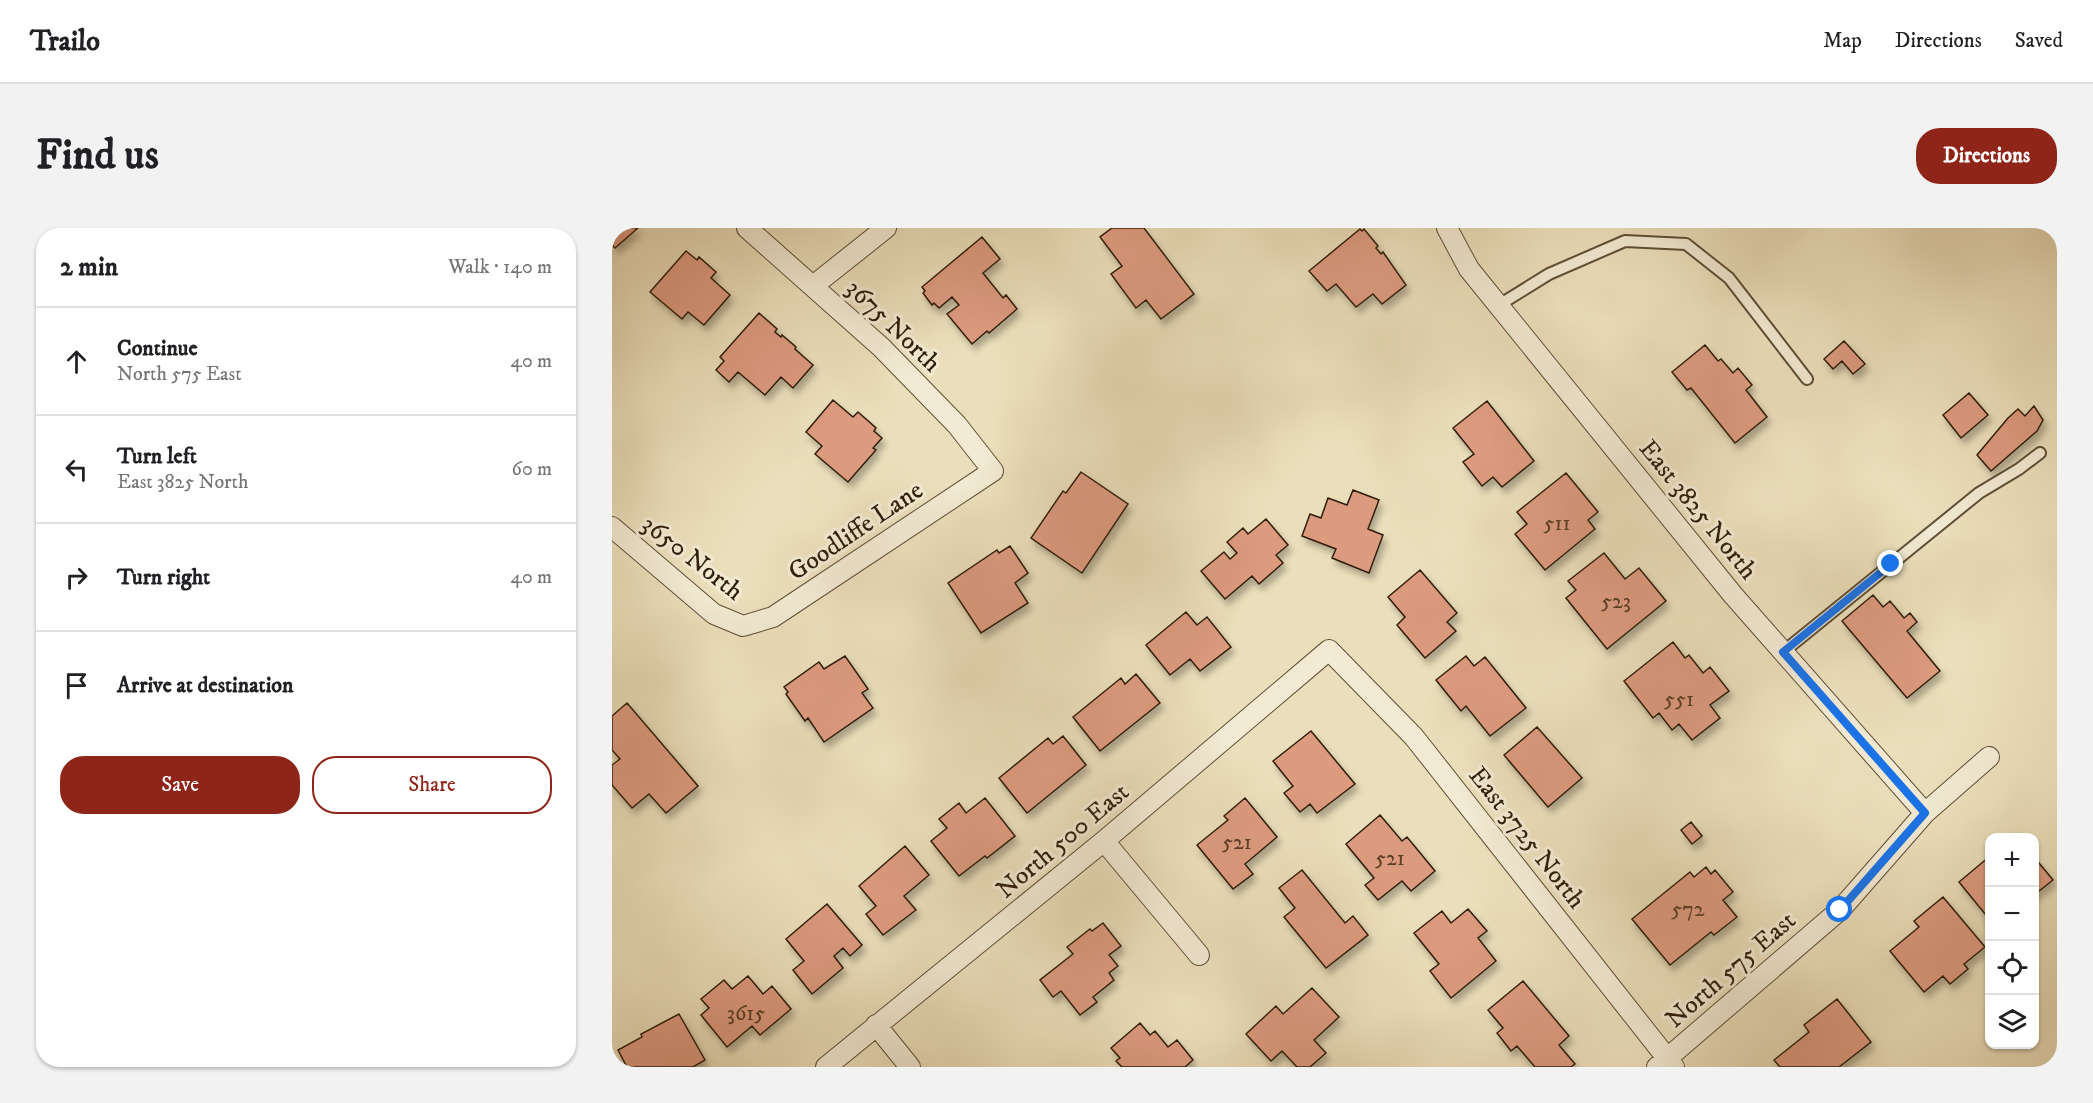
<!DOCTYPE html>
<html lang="en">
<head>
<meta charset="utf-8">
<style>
	:root { --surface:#fff; --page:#f2f2f2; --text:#202124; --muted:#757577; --line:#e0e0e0; --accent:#8f2418 }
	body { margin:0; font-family:"IM FELL DW Pica",serif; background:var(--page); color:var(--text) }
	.controls { position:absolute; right:18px; bottom:18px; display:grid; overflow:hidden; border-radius:12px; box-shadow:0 2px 4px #0004 }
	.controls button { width:54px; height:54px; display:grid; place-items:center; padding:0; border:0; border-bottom:2px solid var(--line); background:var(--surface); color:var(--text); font:30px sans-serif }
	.stop { position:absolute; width:18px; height:18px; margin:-14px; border:4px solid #1a73e8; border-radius:50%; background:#fff }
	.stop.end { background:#1a73e8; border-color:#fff; box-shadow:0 2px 6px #0008 }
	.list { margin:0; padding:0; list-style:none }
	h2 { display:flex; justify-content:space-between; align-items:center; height:78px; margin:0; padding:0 24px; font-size:26px }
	h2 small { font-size:20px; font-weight:400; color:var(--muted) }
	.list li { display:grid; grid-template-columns:39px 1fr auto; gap:18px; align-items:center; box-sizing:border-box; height:108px; padding:0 24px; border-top:2px solid var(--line) }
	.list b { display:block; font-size:22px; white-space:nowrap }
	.list p { margin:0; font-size:20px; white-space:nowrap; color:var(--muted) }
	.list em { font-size:20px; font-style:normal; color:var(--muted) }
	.actions { display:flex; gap:12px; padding:18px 24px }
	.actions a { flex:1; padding:14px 0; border:2px solid var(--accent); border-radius:24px; text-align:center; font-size:21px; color:var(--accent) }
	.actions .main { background:var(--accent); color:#fff }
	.icon { flex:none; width:33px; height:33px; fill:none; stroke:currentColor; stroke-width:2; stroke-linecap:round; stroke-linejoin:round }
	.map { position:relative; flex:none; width:1445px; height:839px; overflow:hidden; border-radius:24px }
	header { display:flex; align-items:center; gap:36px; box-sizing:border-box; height:84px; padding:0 30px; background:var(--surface); border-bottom:2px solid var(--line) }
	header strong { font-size:28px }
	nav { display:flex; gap:33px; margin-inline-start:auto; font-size:21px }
	.intro { display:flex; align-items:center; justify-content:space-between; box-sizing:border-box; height:144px; padding:0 36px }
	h1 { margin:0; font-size:42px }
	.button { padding:15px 27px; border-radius:24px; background:var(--accent); color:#fff; font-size:21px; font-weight:700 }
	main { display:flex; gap:36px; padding:0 36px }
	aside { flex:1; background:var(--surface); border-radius:24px; box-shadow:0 2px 4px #0004 }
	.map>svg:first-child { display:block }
	.building { fill:#dc9a7f; stroke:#301f09; stroke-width:1.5; filter:url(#shadow) }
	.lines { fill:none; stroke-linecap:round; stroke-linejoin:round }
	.service-casing { stroke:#5f4f36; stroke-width:14 }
	.minor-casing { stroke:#5f4f36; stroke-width:22 }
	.service { stroke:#f2ead3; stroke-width:10 }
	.minor { stroke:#f2ead3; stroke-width:20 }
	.route { stroke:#1a73e8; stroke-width:8 }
	.labels { text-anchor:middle; stroke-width:6; stroke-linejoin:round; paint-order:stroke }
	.number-label { font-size:22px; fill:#5b3e26 }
	.street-label { font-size:26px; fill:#301f09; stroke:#f2ead3 }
</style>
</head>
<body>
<header>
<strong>Trailo</strong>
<nav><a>Map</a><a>Directions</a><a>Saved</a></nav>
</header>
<div class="intro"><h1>Find us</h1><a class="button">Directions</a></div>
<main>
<aside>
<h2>2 min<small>Walk · 140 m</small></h2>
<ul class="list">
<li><svg class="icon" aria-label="ahead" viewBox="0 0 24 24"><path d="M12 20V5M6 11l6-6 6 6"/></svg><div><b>Continue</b><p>North 575 East</p></div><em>40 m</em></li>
<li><svg class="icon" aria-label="left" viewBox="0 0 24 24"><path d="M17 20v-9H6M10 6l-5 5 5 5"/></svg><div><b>Turn left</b><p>East 3825 North</p></div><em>60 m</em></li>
<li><svg class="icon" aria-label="right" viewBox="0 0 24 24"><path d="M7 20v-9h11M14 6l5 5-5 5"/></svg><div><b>Turn right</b></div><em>40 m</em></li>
<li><svg class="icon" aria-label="arrive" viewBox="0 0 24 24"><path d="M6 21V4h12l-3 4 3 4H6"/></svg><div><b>Arrive at destination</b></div></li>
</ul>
<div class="actions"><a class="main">Save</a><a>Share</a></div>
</aside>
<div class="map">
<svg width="1445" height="839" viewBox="0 0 1445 839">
	<defs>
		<filter id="shadow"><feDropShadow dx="3.5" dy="6" stdDeviation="3" flood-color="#0004"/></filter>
	</defs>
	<rect width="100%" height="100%" fill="#ebdfbb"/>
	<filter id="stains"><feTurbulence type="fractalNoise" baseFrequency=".00333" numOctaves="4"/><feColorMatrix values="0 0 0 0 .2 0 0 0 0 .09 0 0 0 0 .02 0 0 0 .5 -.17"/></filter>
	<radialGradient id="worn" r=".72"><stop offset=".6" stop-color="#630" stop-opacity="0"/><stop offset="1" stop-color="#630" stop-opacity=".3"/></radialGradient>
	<path class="building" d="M0,0H26L3,20L0,17Z
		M500,0H532L582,66L549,91L534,72L524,80L499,46L510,38L488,9Z
		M748,1L750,3L752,1L766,18L764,20L769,26L771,24L794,57L770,76L761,66L744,79L724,56L715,63L697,43Z
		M370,9L388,31L371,45L391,70L394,67L405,81L377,105L375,103L360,116L335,86L347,77L340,69L327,80L322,75L320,77L311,65L313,63L310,59Z
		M74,23L85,32L87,29L104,44L99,50L118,67L92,97L76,84L70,91L38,64Z
		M147,85L165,101L163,104L169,109L170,107L184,119L183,121L201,137L181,160L169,149L153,167L126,144L117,154L104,142L112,133L108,129Z
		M1232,113L1253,136L1241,146L1230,133L1221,141L1212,131Z
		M1093,117L1106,133L1109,131L1121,145L1126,140L1140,157L1134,162L1155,189L1123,215L1079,160L1075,162L1060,144Z
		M1357,165L1376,187L1349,210L1331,187Z
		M221,172L241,189L246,184L264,200L262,203L270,210L261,220L264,222L236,254L203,226L210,218L194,204Z
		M875,173L922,233L890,259L881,249L870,258L851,234L862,226L841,200Z
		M1422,178L1431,192L1425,203L1379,243L1365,227L1396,190L1406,181L1413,188Z
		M469,244L516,276L470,345L419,310L451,263L454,265Z
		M954,245L986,284L976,292L983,301L933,342L903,306L915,296L905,284Z
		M741,262L767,272L756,301L771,307L757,345L720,330L724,321L690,308L698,286L709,290L716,270L735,277Z
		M654,291L676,317L664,327L671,335L647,356L640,348L613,371L589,343L612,324L618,331L625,325L615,314L631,300L636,306Z
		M398,318L416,345L403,355L416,375L369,405L336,355L385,322L387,325Z
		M992,325L1013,351L1027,340L1054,373L995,421L954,370L964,362L956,353Z
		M808,342L845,385L835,394L844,403L813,430L785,397L793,389L776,369Z
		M1261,367L1271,379L1278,373L1292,390L1298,385L1305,394L1295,403L1328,443L1295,470L1230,393Z
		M574,384L585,397L595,389L619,419L588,443L578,431L558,447L534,417Z
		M1061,414L1073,430L1077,427L1091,445L1098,439L1117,463L1098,477L1108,490L1080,512L1067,496L1060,502L1047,485L1041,490L1012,453Z
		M233,428L256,461L250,465L261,480L212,514L196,490L193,493L174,466L176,464L172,459L207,434L212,441Z
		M854,428L862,438L873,429L914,480L878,508L854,478L849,483L824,452Z
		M524,446L548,475L488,523L461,489L509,450L513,456Z
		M15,475L86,558L54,585L37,566L20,580L0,557V537L8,531L0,522V488Z
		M925,499L970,550L936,579L892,527Z
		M699,503L743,556L705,585L698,576L688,584L672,565L681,558L661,533Z
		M451,508L474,537L415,585L387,550L436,510L441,516Z
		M373,570L403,608L375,630L373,628L347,648L319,613L335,600L327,591L347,575L354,585Z
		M633,570L665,609L633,636L641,646L621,661L585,617L616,592L612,588Z
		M768,587L790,613L795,609L823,643L799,663L790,653L766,672L753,657L762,650L734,616Z
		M1079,594L1090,608L1080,616L1069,602Z
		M293,618L317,647L292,668L304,682L271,707L254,686L264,678L247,658Z
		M1378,628V692L1347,654Z
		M1422,629L1441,652L1422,667Z
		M1094,639L1099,646L1103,642L1121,664L1111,672L1125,689L1102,707L1099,704L1058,737L1020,691L1078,644L1082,649Z
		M690,642L733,695L741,688L756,707L714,740L672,689L683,680L667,660Z
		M1331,669L1373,719L1352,736L1356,741L1338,756L1331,748L1312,764L1278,723L1307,699L1302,693Z
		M215,676L250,717L238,728L231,720L222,728L231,740L200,766L181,742L192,733L174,711Z
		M856,681L875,703L866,710L884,733L839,770L818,743L827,736L802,705L830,683L839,695Z
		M491,695L509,718L497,727L506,738L497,745L502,752L481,769L485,774L468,787L449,763L441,769L428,752L461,726L455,719L478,701L480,703Z
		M136,748L151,766L160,758L179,781L148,807L140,798L115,819L89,787L97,780L89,771L112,752L120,761Z
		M911,753L957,808L947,817L963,836L959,839H923L905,818L899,823L885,805L891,800L876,782Z
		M700,760L727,789L702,812L714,825L698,839H685L670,823L659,833L634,806L664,778L671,786Z
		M1225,771L1259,814L1227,839H1168L1162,832L1197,804L1192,797Z
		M67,786L93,832L81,839H15L6,822L30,809L29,806Z
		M528,795L538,807L543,803L556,819L565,812L581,832L573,839H510L504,833L508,830L499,820Z"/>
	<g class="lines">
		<g class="service-casing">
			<path id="service" d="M887,77L937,46L1013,13L1074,16L1117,50L1195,151
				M1171,424L1367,265L1407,241L1428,225"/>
		</g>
		<g class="minor-casing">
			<path id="minor" d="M835,0L857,41L1121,367L1313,585
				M201,58L274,0
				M0,299L102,386L131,398L161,389L381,243L345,197L269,119L135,0
				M492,613L587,727
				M264,797L298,839
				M214,839L492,613L717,422L802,509L1062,839
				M1045,839L1228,682L1313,585L1377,529"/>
		</g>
		<use href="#service" class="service"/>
		<use href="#minor" class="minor"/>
	</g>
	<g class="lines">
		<path class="route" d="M1228,682L1313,585L1171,424L1279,336"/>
	</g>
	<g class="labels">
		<g class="number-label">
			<text x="945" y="302">511</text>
			<text x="1004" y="380">523</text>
			<text x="1067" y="478">551</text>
			<text x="625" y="621">521</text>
			<text x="778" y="637">521</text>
			<text x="1076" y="688">572</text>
			<text x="134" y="792">3615</text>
		</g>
		<g class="street-label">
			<text transform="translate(282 97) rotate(44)" y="9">3675 North</text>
			<text transform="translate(1087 281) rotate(51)" y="9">East 3825 North</text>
			<text transform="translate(243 302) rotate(-34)" y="9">Goodliffe Lane</text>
			<text transform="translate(81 329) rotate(38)" y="9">3650 North</text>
			<text transform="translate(916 609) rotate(52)" y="9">East 3725 North</text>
			<text transform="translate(450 612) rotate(-40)" y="9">North 500 East</text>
			<text transform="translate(1118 741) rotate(-41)" y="9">North 575 East</text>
		</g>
	</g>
	<rect width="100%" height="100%" filter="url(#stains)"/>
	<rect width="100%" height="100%" fill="url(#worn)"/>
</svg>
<div class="controls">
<button>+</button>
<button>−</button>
<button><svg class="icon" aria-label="locate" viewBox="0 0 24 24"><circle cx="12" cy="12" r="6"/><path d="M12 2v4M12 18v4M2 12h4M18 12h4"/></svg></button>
<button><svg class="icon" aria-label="layers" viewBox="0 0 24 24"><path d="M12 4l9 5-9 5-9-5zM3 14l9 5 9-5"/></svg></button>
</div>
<div class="stop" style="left:1228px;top:682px"></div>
<div class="stop end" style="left:1279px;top:336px"></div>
</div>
</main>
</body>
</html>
